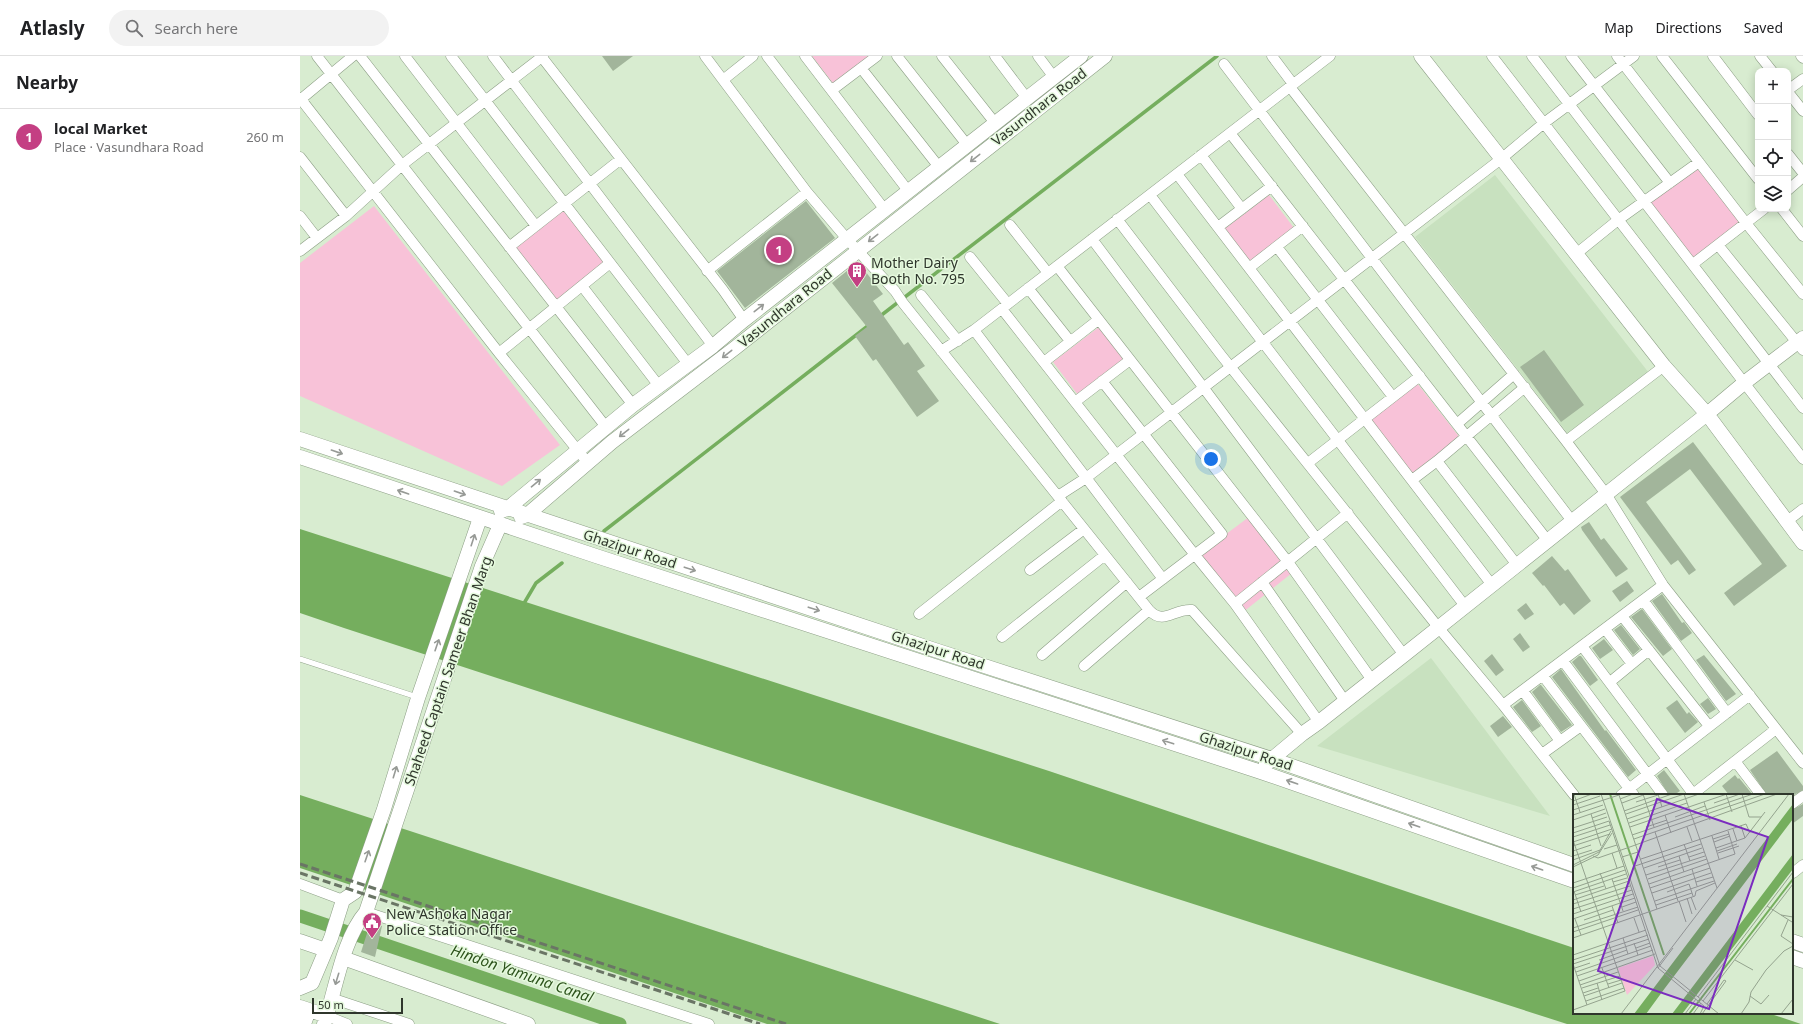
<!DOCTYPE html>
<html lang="en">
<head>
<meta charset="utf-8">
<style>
	:root { --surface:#fff; --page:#f2f2f2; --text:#202124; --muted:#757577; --line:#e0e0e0; --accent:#c43f83 }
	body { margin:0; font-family:"Noto Sans",sans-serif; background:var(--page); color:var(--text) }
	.controls { position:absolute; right:12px; top:12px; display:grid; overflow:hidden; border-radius:8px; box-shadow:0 2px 10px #0003 }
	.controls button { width:36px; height:36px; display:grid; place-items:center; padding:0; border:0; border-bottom:1px solid var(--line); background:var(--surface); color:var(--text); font:20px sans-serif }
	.scale { position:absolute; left:12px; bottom:10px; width:91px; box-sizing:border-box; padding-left:4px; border:2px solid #2f362c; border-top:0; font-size:11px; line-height:14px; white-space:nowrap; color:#2f362c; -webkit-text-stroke:3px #e5f9dd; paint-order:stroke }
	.you { position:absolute; left:911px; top:403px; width:14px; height:14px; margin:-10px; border:3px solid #fff; border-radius:50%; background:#1a73e8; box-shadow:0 0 0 6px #1a73e833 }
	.badge { display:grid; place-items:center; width:26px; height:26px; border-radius:50%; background:var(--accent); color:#fff; font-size:13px; font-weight:700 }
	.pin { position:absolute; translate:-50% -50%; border:2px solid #fff; box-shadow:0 1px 4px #0006 }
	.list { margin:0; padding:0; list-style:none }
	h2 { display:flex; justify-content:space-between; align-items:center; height:52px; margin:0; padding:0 16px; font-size:17px }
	h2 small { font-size:13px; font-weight:400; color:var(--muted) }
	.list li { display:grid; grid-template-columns:26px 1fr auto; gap:12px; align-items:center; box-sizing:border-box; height:56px; padding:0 16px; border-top:1px solid var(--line) }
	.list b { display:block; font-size:15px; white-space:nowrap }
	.list p { margin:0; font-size:13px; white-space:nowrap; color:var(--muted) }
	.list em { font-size:13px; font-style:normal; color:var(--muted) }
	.icon { flex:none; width:22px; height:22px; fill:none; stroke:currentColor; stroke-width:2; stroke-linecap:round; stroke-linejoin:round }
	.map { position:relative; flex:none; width:1503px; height:968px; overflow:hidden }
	header { display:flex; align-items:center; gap:24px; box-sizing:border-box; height:56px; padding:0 20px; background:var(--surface); border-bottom:1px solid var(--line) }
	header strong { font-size:19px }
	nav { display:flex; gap:22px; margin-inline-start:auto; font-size:14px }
	.search { width:280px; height:36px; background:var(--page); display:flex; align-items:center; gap:10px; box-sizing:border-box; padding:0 14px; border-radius:22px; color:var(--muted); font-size:15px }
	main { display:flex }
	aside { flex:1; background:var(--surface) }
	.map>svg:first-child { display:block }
	.built { fill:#c8e1bf }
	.green { fill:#f8c2d8 }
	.water { fill:#75ae5e }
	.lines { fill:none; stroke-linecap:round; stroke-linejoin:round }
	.stream { stroke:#75ae5e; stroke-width:3.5 }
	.canal { stroke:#75ae5e; stroke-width:13 }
	.building { fill:#a2b59b }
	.lane-casing { stroke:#8c9e85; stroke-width:6 }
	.street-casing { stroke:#8c9e85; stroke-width:11 }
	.secondary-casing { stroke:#8c9e85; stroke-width:15 }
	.lane { stroke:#fff; stroke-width:5 }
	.street { stroke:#fff; stroke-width:10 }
	.secondary { stroke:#fff; stroke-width:14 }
	.rail { stroke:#6a7565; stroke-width:3; stroke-dasharray:8 4; stroke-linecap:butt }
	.oneway { stroke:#979a96 }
	.labels { text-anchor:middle; stroke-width:3; stroke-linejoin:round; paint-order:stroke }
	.street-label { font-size:14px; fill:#2f362c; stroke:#e5f9dd }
	.poi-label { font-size:14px; fill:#2f362c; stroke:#e5f9dd; text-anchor:start }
	.water-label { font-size:15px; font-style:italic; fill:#2d531c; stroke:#e5f9dd }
	.inset-river { fill:none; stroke:#75ae5e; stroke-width:2 }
	.inset-road { fill:none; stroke:#94a38e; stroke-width:1 }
	.view { fill:#7b2cbf; fill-opacity:0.15; stroke:#7b2cbf; stroke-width:2 }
	.inset-edge { fill:none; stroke:#2f362c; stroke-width:2 }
</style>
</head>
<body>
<header>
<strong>Atlasly</strong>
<div class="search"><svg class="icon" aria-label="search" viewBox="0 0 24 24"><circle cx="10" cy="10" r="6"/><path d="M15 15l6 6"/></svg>Search here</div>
<nav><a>Map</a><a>Directions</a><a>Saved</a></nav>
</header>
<main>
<aside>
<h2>Nearby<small></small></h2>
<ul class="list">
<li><span class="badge">1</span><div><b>local Market</b><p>Place · Vasundhara Road</p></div><em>260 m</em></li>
</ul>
</aside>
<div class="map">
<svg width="1503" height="968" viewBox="0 0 1503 968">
	<rect width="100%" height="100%" fill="#d8ecd0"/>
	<path class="built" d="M1195,119L1349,317L1269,379L1115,181Z
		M1131,602L1250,760L1017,690Z"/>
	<path class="green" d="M512,0H573L535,30Z
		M1398,110L1441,166L1391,206L1347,148Z
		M969,139L994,172L948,207L923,174Z
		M74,150L260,389L202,430L0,340V207Z
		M263,152L307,209L257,248L213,190Z
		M799,271L824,304L778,339L753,306Z
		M1117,327L1161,383L1111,423L1066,365Z
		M949,461L992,517L942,557L898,499Z"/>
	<path class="water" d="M0,473L749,715L1274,892V957H1468L1501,968H1267L632,764L44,572L0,557Z
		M0,739L700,968H467L0,812Z"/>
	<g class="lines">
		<path class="stream" d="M579,261L917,0
			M304,475L569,269
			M223,549L236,527L262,507"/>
		<path class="canal" d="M0,860L320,968"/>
	</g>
	<path class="building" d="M302,0H333L313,15Z
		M506,145L535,182L445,252L417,215Z
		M558,206L583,238L573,245L604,289L608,286L625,310L617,315L639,345L617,361L576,303L573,305L555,280L567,271L532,227Z
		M1244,294L1284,349L1261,366L1220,311Z
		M1393,386L1487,510L1434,550L1424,537L1462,508L1390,413L1346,446L1396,514L1389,519L1378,504L1371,509L1320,441Z
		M1289,466L1301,484L1304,482L1328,513L1316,521L1282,474L1281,471Z
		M1252,500L1265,515L1268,513L1291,545L1274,559L1264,547L1260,550L1244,529L1243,530L1232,517Z
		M1327,525L1334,535L1320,546L1312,535Z
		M1362,538L1382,567L1384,566L1392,577L1381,585L1352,545Z
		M1226,547L1234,558L1225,564L1217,554Z
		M1342,553L1372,593L1363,600L1331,561Z
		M1321,569L1340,593L1333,599L1314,574Z
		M1220,577L1230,591L1223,596L1213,583Z
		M1304,583L1313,594L1300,603L1292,592Z
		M1192,598L1204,614L1196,620L1184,605Z
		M1404,599L1436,638L1426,645L1396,604Z
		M1279,600H1281L1298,624L1290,630L1272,606Z
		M1261,613L1305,675L1306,674L1336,714L1328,721L1252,621Z
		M1240,629H1241L1272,669L1261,676L1232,636Z
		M1408,642L1416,653L1408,658L1400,648Z
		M1222,644L1241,670L1232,676L1213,651Z
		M1377,644L1387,658L1389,656L1398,666L1385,677L1366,652Z
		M1203,660L1212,671L1198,681L1190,670Z
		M1477,695L1503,730V734L1492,740L1467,739L1450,714Z
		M1364,714L1380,735L1374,739H1369L1357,720Z
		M1435,719L1438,723L1439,722L1453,739H1429L1422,730Z
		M1503,748V760L1492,768V754Z
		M71,865L82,870L75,901L61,896Z"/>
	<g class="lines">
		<g class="lane-casing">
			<path id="lane" d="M0,603L117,641"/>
		</g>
		<g class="street-casing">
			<path id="street" d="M17,0L306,371
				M60,0L333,349
				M105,0L236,170
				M151,0L388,308
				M193,0L413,290
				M241,0L423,234L444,264
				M405,0L507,136L547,183L595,235L603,247L849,554C864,570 874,552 892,554L1002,678
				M467,0L585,154
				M505,0L609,136
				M597,0L668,90
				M642,0L695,67
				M695,0L726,41
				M738,0L753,20
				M972,0L993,28
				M1192,0L1503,403
				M1232,0L1503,352
				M1271,0L1370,127
				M1317,0L1446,167L1503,238
				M1362,0L1458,123
				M1413,0L1458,59
				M1460,0L1472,15
				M1501,0L1503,2
				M924,8L1272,465
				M561,12L639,111
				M423,24L453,0
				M990,31L1266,385L1306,438L1363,529L1503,707
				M532,34L577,0
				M1488,34L1503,23
				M1488,36L1503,55
				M0,42L199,297L288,407
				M0,44L53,0
				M930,77L1248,485
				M1488,98L1503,117
				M901,99L942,153
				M0,101L46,160
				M877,118L1192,529
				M1488,134L1503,121
				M850,139L1165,550
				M1482,153L1503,180
				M0,160L17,182
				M817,163L921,299L1138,571L1203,649L1274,739
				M710,169L748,217
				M918,171L972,130
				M792,183L1104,599
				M1418,189L1503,294
				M209,191L321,103
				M977,191L1093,341
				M0,195L46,160L102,109L243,0
				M1276,198L1318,164L1399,106
				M670,201L708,248
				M1393,208L1464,153
				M757,210L988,506L1072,624
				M949,212L1003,170
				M407,215L507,136
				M282,230L359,330
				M728,232L770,285
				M621,239L658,285
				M702,253L895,499L935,548L1019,666
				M674,274L863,523
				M641,295L674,274L1030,0
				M199,297L310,207
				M744,306L798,264
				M802,325L922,478L839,541
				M775,346L830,304
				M1157,368L1214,318
				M1266,385L1364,310
				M1137,405L1217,509
				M1008,407L1120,320
				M1112,424L1137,405L1225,331
				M758,440L786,422L1201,103L1244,67L1334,0
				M1486,466L1503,453
				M730,514L784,473
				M962,526L1045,645
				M1343,544L1427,657
				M935,548L1048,457
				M619,558L762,445
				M1322,560L1409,670
				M1305,573L1332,608
				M702,581L805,499
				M1282,590L1394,739
				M742,599L827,526
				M1263,605L1363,739
				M784,610L849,554
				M1243,620L1334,739
				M1310,626L1349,594
				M1223,635L1260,685
				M1203,649L1363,529
				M1242,698L1281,670
				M1435,705L1461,739
				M1393,738L1476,673
				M1321,739L1450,639
				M1492,748L1503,740
				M1493,817L1503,809
				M0,828L43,844
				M66,856L409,968
				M31,942L109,968
				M27,960L47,968"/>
		</g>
		<g class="secondary-casing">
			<path id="secondary" d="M1121,0L1364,310L1407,358L1503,487
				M0,383L635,594L972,703L1274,809
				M0,401L296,500L958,715L1274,825
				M201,455L207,453L333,349L413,290L444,264L781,0
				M221,461L227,459L312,386L435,292L805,0
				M966,708L1002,678L1019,666L1104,599L1407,358L1444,327L1503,282
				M0,885L26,894
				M1492,885L1503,889
				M1492,901L1503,905
				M43,902L228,968
				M0,932L12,927L31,882L43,844L55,836L84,753L118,642L180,462
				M0,951L27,960
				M4,968L9,954
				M24,968C36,934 42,884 66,856L182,510L200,469"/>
		</g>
		<use href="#lane" class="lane"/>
		<use href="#street" class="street"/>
		<use href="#secondary" class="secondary"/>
		<path class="rail" d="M0,808L486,968
			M0,817L460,968"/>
	</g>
	<defs><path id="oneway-shaft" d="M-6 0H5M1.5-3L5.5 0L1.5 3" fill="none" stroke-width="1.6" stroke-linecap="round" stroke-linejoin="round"/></defs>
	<g class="oneway">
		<use href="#oneway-shaft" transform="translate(675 102) rotate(142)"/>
		<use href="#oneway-shaft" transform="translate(573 182) rotate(142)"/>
		<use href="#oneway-shaft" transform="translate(459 252) rotate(-38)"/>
		<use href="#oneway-shaft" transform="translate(427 298) rotate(142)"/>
		<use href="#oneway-shaft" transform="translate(324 377) rotate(142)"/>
		<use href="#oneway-shaft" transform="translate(37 396) rotate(19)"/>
		<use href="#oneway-shaft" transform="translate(236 427) rotate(-40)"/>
		<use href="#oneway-shaft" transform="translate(103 436) rotate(-161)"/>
		<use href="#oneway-shaft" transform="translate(160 437) rotate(19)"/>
		<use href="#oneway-shaft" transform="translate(173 484) rotate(-72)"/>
		<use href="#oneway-shaft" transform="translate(390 513) rotate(18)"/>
		<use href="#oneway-shaft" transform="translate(514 553) rotate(18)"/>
		<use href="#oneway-shaft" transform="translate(137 589) rotate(-71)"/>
		<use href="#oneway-shaft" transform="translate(868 686) rotate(-162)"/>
		<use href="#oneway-shaft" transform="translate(95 716) rotate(-73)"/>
		<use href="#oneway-shaft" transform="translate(992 726) rotate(-161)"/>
		<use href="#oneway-shaft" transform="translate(1114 769) rotate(-161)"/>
		<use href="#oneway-shaft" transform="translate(67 800) rotate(-71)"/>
		<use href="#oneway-shaft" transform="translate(1237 812) rotate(-161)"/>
		<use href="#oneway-shaft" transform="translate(37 923) rotate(107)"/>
	</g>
	<defs>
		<g id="building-pin" transform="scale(1)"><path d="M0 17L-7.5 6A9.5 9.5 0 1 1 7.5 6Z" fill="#c43f83" stroke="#e5f9dd"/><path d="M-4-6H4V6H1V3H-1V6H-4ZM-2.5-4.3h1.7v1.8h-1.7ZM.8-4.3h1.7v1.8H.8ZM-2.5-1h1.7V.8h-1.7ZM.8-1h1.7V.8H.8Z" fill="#fff"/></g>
		<g id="civic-pin" transform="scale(1)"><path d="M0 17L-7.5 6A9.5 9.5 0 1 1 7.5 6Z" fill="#c43f83" stroke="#e5f9dd"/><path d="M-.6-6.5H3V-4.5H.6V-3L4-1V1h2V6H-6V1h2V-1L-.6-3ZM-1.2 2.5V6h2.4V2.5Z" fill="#fff"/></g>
	</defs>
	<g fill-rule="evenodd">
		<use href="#building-pin" x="557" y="215"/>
		<use href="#civic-pin" x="72" y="866"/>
	</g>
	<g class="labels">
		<g class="street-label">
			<text transform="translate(739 51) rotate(-38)" y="5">Vasundhara Road</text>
			<text transform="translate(485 252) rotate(-39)" y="5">Vasundhara Road</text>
			<text transform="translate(330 493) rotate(18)" y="5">Ghazipur Road</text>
			<text transform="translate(638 594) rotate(18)" y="5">Ghazipur Road</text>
			<text transform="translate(148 615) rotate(-71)" y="5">Shaheed Captain Sameer Bhan Marg</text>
			<text transform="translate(946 695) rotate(18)" y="5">Ghazipur Road</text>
		</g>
		<g class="poi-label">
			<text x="571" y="212">Mother Dairy<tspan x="571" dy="16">Booth No. 795</tspan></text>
			<text x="86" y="863">New Ashoka Nagar<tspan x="86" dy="16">Police Station Office</tspan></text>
		</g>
		<g class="water-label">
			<text transform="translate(222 918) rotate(19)" y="5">Hindon Yamuna Canal</text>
		</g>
	</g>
	<g transform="translate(1273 738)">
		<rect width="220" height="220" fill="#d8ecd0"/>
		<path d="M80,162L82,171L54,201L45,174Z" fill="#f8c2d8"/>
		<path d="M220,10V25L92,194L73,220H61ZM220,60V75L109,220H99Z" fill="#75ae5e"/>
		<path class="inset-river" d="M37,0L91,161M116,220L220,85"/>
		<path class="inset-road" d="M1,0L7,18M28,0L87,172L146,220M70,0L81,33M85,0L89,13M111,0L144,94M153,0L159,18M169,0L176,23H188M46,1L84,115M47,5L60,0M0,7L19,0M63,8L85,1M131,8L137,26M49,9L73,0M141,9L167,0M0,11L27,2M0,16L46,1M51,17L99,0M18,20L28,52M53,20L111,0M0,21L30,11M92,21L98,39M102,23L132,12M19,24L33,19M54,25L126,0M0,26L32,15M36,27L85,174L131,212L127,220M56,29L114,9M168,32L172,44M57,33L154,0M73,33L94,26M114,33L119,47M0,34L34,23M160,35L164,47M82,38L105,107M0,39L36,27M59,41L180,0M139,42L146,65M0,43L37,31M61,45L192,0M140,45L156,40M0,46L52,197L0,216M0,48L39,35M141,48L157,42M111,50L117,67M0,52L37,40M143,54L172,44L192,18M31,55L44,51M0,57L18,51M144,57L164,50M39,59L44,74M145,59L166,52M0,62L19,56M20,62L25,64L54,54L204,0M106,62L111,78M49,63L65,58M116,63L131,58M68,65L173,30L177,39M0,66L27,56M0,71L26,58L38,37M62,72L128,50M0,73L25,61L39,39M85,73L107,66M71,74L129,54M119,75L124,92M27,79L33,95M73,81L132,62M39,85L50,117M75,85L134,65M40,88L54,84M123,88L140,83M0,89L51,72M76,90L162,60L155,37M0,94L52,76M77,94L137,74M1,97L8,118M0,98L53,80M94,98L116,90L120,102M79,99L138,79M2,101L31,92M118,103L123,116M114,104L119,120M0,106L56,87M82,107L141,87M106,107L113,128M0,110L57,92M83,111L119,99M39,112L45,129M194,112L219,128L220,126M49,113L63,108M0,115L59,96M0,120L60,100M208,121L220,123M61,124L66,138M0,125L62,104M2,125L8,141M11,126L40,116M215,126L208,142L220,150M0,134L65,113M0,138L65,116M0,144L122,102L123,97L142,89M50,144L55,160M61,149L65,161M63,154L77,149M0,161L73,136M0,166L75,141M26,166L54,156M162,166L180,176M0,170L76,145M0,170L14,211M2,174L17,169M29,174L36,194M85,174L100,154M3,178L78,152M4,182L80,156M6,187L82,160M24,189L29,206M35,190L48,186M7,191L45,178M9,194L47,182M10,199L25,194M11,202L49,189M177,202L188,210L196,201M125,203L220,78M13,207L51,194M130,207L220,90M48,220L216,0M112,220L123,205M120,220L128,209M129,220L153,187L151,186L134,210M168,220L176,208L178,198L193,176L211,157L220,152M208,220L220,205"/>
		<path class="view" d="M84,5L195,43L136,215L25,177Z"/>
		<rect width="220" height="220" class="inset-edge"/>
	</g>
</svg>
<div class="controls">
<button>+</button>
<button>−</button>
<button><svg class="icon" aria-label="locate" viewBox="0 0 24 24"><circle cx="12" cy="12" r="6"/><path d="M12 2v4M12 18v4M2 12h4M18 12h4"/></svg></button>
<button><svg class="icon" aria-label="layers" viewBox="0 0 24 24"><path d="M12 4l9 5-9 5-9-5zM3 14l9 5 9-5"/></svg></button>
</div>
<div class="scale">50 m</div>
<div class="you"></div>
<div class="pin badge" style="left:479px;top:194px">1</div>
</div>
</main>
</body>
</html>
